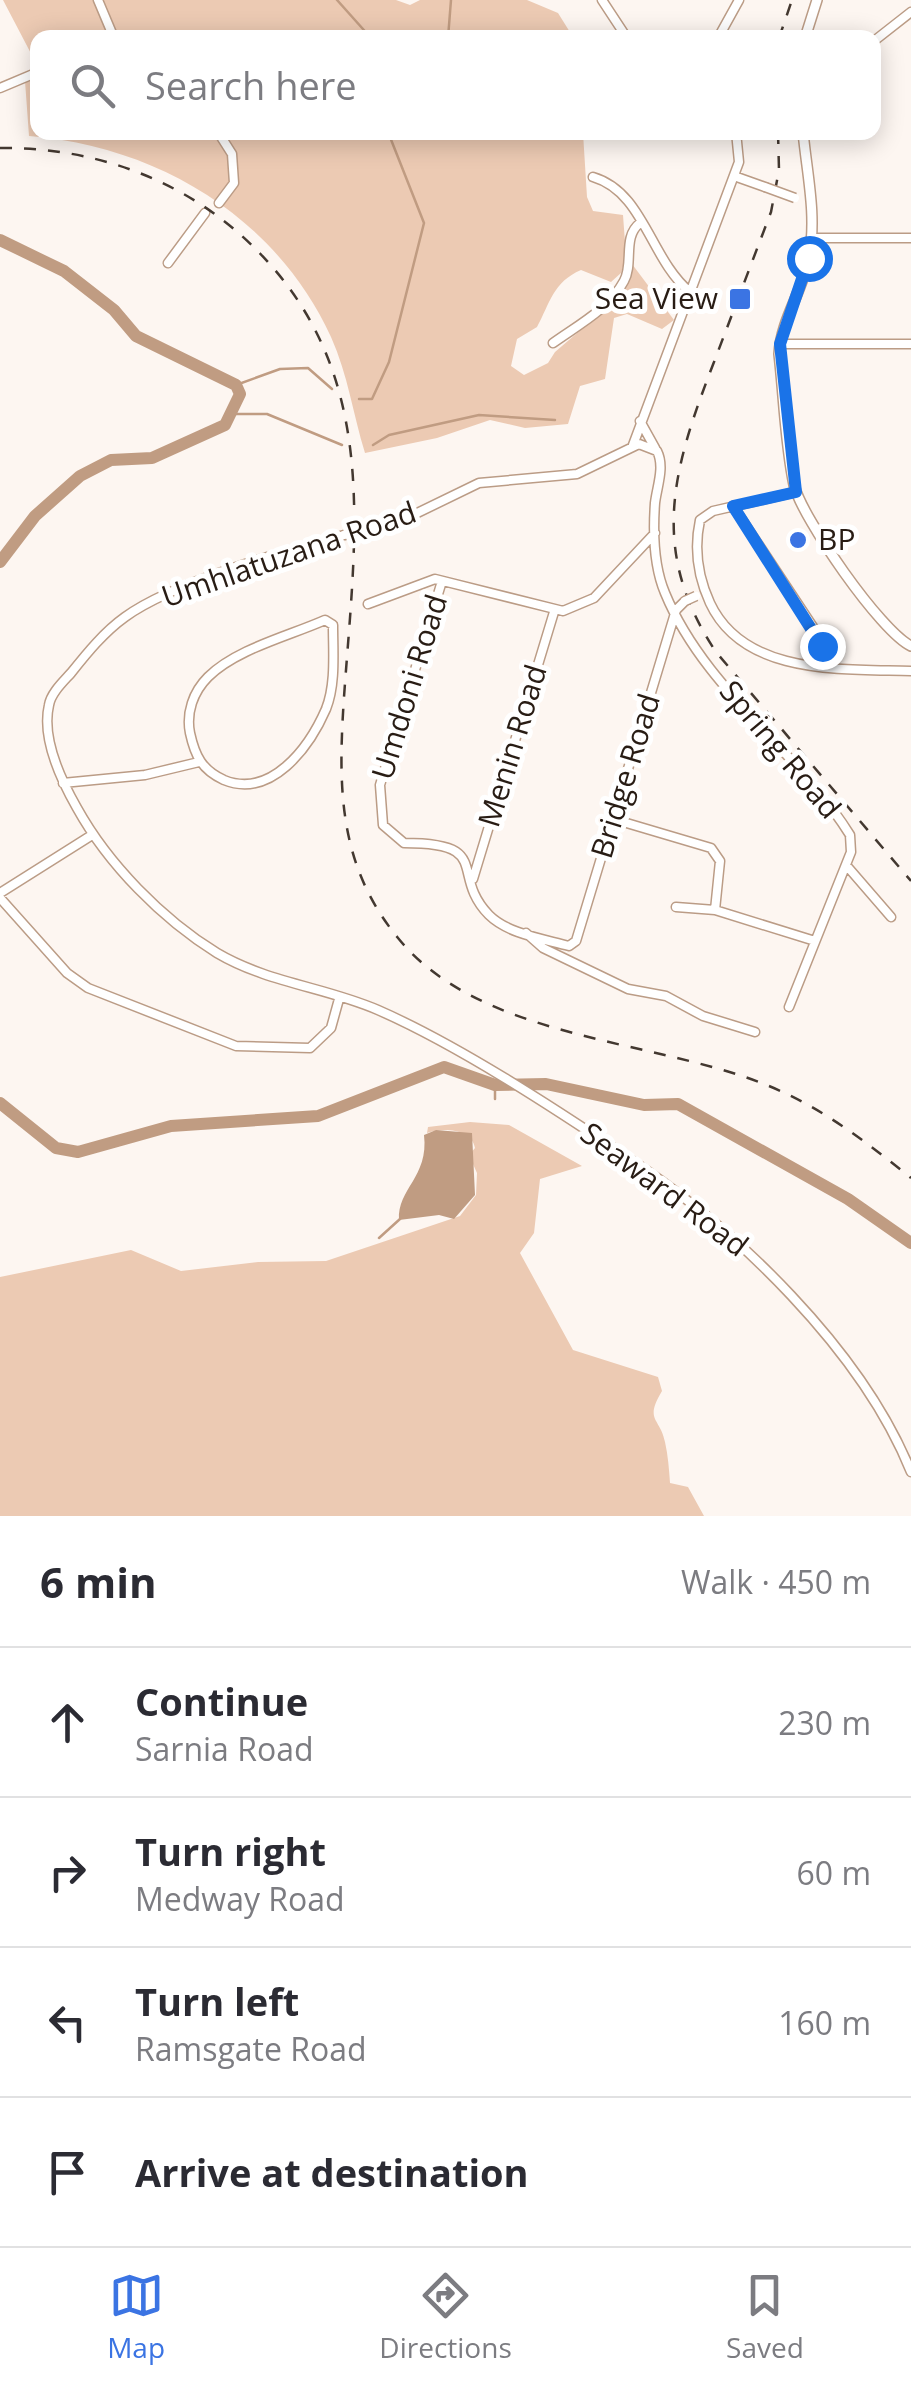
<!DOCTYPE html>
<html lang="en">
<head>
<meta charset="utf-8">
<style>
	:root { --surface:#fff; --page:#f2f2f3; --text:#2b2b33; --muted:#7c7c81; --line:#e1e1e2; --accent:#3b74e3 }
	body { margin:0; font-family:"Open Sans",sans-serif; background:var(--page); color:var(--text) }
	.stop { position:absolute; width:30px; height:30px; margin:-22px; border:8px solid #1a73e8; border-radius:50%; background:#fff }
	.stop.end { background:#1a73e8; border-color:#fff; box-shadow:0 2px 10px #0008 }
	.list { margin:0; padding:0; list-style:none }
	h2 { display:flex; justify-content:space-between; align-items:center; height:130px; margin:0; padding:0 40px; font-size:42px }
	h2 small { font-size:32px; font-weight:400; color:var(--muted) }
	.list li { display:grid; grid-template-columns:65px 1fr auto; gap:30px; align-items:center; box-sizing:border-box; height:150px; padding:0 40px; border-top:2px solid var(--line) }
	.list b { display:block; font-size:38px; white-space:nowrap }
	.list p { margin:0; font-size:32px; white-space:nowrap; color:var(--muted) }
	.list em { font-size:32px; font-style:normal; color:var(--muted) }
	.icon { flex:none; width:55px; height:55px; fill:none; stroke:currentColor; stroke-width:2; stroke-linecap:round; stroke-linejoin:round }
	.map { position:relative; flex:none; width:911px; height:1516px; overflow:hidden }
	.search { position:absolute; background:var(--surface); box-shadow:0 5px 25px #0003; left:30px; right:30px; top:30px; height:110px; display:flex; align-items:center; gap:25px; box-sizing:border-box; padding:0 35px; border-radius:20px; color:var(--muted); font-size:38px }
	.sheet { height:730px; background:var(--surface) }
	nav { display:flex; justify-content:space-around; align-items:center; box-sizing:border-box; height:140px; border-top:2px solid var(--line); background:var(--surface); font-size:28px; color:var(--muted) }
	nav a { display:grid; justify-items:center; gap:5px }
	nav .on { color:var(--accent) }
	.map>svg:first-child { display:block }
	.green { fill:#eccab3 }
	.water { fill:#c09c82 }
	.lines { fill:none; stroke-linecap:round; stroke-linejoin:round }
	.stream { stroke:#c09c82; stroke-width:2.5 }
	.river { stroke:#c09c82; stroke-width:12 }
	.minor-casing { stroke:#bb9c86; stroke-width:11 }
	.major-casing { stroke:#bb9c86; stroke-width:12 }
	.minor { stroke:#fff; stroke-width:8 }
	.major { stroke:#fff; stroke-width:9 }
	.rail { stroke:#433830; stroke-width:2.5; stroke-dasharray:12 12; stroke-linecap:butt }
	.minor-bridge-casing { stroke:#bb9c86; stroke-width:11; stroke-linecap:butt }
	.minor-bridge { stroke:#fff; stroke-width:8 }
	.route { stroke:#1a73e8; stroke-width:12 }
	.poi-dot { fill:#3b74e3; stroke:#fff; stroke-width:4 }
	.labels { text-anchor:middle; stroke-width:10; stroke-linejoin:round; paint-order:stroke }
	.poi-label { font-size:30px; fill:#281c14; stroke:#fff; text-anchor:end }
	.street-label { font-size:30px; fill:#281c14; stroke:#fff }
</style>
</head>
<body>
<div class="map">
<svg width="911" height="1516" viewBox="0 0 911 1516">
	<rect width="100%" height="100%" fill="#fdf6f1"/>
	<path class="green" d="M3,0H396L410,5L420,0H527L558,13L573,37L38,38L37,65Z
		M37,75L38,132L583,133L587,197L593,211L623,215L626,256L621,273L611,282L581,270C553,282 550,303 537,327L517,339L511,366L524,375L548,363L555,352L618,298L632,264L674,320L662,329L627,314L614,318L605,379L580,386L568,424L525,428L490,420L437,438L365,453C353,414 348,375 331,337C276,217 157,146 29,136L25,81Z
		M470,1122L509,1125L582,1166L540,1179L534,1233L520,1253L573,1350L658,1377L662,1391C644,1421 660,1417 665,1442C668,1455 669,1469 670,1483L688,1487L704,1516H0V1277L131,1250L181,1271L258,1262L326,1261L460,1216L476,1195L477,1173L469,1155L475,1148C472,1129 443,1127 427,1133L428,1127Z"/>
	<path class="water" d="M436,1130L472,1133L475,1195L454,1219L439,1215L399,1220C397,1189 429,1177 424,1135Z"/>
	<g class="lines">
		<path class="stream" d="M337,0L371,38
			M448,38L451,0
			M236,385L280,369L308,368L332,389
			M359,399H372L389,362L424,223L388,132
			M230,414H267L342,445
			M373,445L389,435L479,415L555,420
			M495,1099V1085
			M379,1238L400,1219"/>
		<path class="river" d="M0,240L64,271L114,310L136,336L236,385L240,394L225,425L152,458L111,460L80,476L35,516L0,562
			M0,1103L56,1148L78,1152L171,1126L318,1116L444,1067L495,1085L546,1084L644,1105L678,1104L848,1199L911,1243"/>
		<g class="minor-casing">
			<path id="minor" d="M98,0L114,38
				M602,0L627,38
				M718,38L739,0
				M874,41L911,12
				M0,88L38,72
				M218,132L232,154L234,183L219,203
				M734,176L765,187
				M593,177C644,192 650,259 690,292
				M812,238H911
				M168,263L205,213
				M553,343C578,325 609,309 624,281C634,263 622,237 640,223
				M780,344H911
				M640,421L655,448
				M633,445L739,162L736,132
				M796,492L713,511L700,520C694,548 698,577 710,603C744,676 843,669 911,671
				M733,506L819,636L824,667
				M368,530L409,517L479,483L577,474L639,444L657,451C665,467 657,486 655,503C653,531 654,567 665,593C704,688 797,750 850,835L851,852L789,1007
				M344,535C285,551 173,582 125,617C104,632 87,653 71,673C63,682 51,693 49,705C41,739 61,780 77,808C108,864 162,919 217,953C268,983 325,987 378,1010C458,1045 554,1108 627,1157C735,1228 862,1350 911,1472
				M442,581L380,785L383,825L404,843C494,843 449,874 489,915C508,934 544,939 569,946L576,941L676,610L685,601
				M368,604L435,579L563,611L594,598L655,533
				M325,620L333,625C333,652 336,684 326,709C309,748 271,799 224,780C202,770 195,756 190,733C186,713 193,692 208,677C236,649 289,636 325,620Z
				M63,783L145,775L199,762
				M613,819L711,848L720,861L715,910
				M846,865L891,917
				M473,879L554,612
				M0,893L92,835
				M0,898L67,973L88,988L236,1046L310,1048L331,1028L339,999
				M676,907L715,910L815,941
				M526,933L543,948L628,989L666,996L703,1016L755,1032"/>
		</g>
		<g class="major-casing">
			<path id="major" d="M805,38L817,0
				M803,132C807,174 817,216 809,257C803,291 781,319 779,354C784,397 785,443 794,485C802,518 881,632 911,646"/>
		</g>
		<use href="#minor" class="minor"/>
		<use href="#major" class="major"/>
		<path class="rail" d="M779,38L792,0
			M778,132L779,170L771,212C752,262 733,312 714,362C673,468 648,550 716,652L911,881
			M0,148C89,147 175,176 242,236C383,364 356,526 344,697C338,787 338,865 398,938C480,1039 651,1039 764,1084C820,1106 865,1141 911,1178"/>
		<g class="minor-bridge-casing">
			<path id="minor-bridge" d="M765,187L795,198
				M344,535L368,530
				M685,601L696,596"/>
		</g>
		<use href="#minor-bridge" class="minor-bridge"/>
	</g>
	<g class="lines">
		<path class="route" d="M809,258L780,344L796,492L733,506L822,646"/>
	</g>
	<g class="poi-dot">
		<rect x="728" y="287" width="24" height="24" rx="5"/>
		<circle cx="798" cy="540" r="10"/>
	</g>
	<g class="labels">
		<g class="poi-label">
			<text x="718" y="309">Sea View</text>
			<text x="818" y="550" text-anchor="start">BP</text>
		</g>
		<g class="street-label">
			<text transform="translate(289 555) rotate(-19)" y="10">Umhlatuzana Road</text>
			<text transform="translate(410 687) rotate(-73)" y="10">Umdoni Road</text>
			<text transform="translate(513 746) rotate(-73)" y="10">Menin Road</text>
			<text transform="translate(780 750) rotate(50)" y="10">Spring Road</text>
			<text transform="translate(626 776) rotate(-73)" y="10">Bridge Road</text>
			<text transform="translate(664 1190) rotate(37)" y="10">Seaward Road</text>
		</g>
	</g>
</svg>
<div class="stop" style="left:809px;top:258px"></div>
<div class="stop end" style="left:822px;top:646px"></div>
<div class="search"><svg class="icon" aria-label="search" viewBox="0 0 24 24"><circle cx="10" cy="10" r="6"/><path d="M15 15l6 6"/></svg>Search here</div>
</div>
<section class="sheet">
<h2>6 min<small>Walk · 450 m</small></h2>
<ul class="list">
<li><svg class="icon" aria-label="ahead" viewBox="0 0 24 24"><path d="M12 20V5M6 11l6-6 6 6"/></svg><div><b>Continue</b><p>Sarnia Road</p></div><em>230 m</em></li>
<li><svg class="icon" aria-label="right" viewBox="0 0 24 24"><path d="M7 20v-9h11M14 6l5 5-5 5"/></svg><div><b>Turn right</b><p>Medway Road</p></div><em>60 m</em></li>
<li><svg class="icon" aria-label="left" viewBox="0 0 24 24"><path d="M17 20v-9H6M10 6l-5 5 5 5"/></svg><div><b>Turn left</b><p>Ramsgate Road</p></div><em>160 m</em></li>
<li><svg class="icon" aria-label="arrive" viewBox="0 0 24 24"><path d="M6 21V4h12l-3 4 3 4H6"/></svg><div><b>Arrive at destination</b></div></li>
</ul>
</section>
<nav>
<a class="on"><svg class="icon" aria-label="map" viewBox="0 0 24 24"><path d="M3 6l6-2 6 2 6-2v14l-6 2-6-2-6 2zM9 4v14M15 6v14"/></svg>Map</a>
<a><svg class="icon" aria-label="directions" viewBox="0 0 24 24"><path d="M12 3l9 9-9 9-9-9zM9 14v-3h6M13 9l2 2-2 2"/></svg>Directions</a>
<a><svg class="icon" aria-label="saved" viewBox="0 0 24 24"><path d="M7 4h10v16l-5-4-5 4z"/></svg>Saved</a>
</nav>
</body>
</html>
